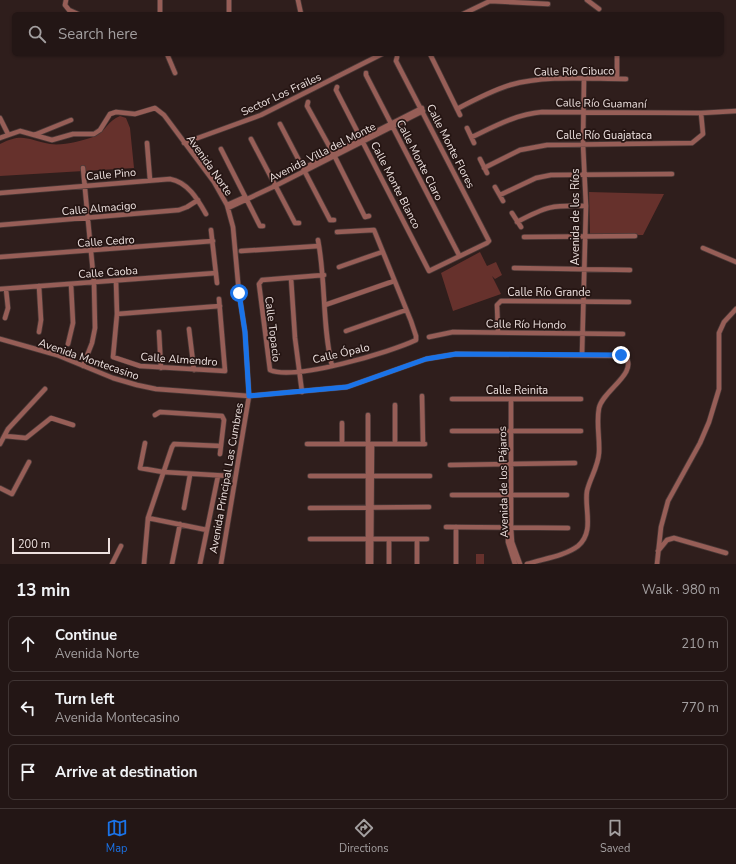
<!DOCTYPE html>
<html lang="en">
<head>
<meta charset="utf-8">
<style>
	:root { --surface:#231615; --page:#2b1f1e; --text:#f1f3f6; --muted:#a39fa0; --line:#403534; --accent:#1a73e8 }
	body { margin:0; font-family:"Nunito Sans",sans-serif; background:var(--page); color:var(--text) }
	.scale { position:absolute; left:12px; bottom:10px; width:98px; box-sizing:border-box; padding-left:4px; border:2px solid #ede1df; border-top:0; font-size:11px; line-height:14px; white-space:nowrap; color:#ede1df; -webkit-text-stroke:3px #251513; paint-order:stroke }
	.stop { position:absolute; width:12px; height:12px; margin:-9px; border:3px solid #1a73e8; border-radius:50%; background:#fff }
	.stop.end { background:#1a73e8; border-color:#fff; box-shadow:0 1px 4px #0008 }
	.list { margin:0; padding:0; list-style:none }
	h2 { display:flex; justify-content:space-between; align-items:center; height:52px; margin:0; padding:0 16px; font-size:17px }
	h2 small { font-size:13px; font-weight:400; color:var(--muted) }
	.list li { display:grid; grid-template-columns:26px 1fr auto; gap:12px; align-items:center; box-sizing:border-box; height:56px; margin:0 8px 8px; padding:0 8px; border:1px solid var(--line); border-radius:6px }
	.list b { display:block; font-size:15px; white-space:nowrap }
	.list p { margin:0; font-size:13px; white-space:nowrap; color:var(--muted) }
	.list em { font-size:13px; font-style:normal; color:var(--muted) }
	.icon { flex:none; width:22px; height:22px; fill:none; stroke:currentColor; stroke-width:2; stroke-linecap:round; stroke-linejoin:round }
	.map { position:relative; flex:none; width:736px; height:564px; overflow:hidden }
	.search { position:absolute; background:var(--surface); box-shadow:0 1px 3px #0004; left:12px; right:12px; top:12px; height:44px; display:flex; align-items:center; gap:10px; box-sizing:border-box; padding:0 14px; border-radius:6px; color:var(--muted); font-size:15px }
	.sheet { height:244px; background:var(--surface) }
	nav { display:flex; justify-content:space-around; align-items:center; box-sizing:border-box; height:56px; border-top:1px solid var(--line); background:var(--surface); font-size:11px; color:var(--muted) }
	nav a { display:grid; justify-items:center; gap:2px }
	nav .on { color:var(--accent) }
	.map>svg:first-child { display:block }
	.green { fill:#66312c }
	.lines { fill:none; stroke-linecap:round; stroke-linejoin:round }
	.minor-casing { stroke:#4a3937; stroke-width:6 }
	.minor { stroke:#975e57; stroke-width:4.5 }
	.route { stroke:#1a73e8; stroke-width:5 }
	.labels { text-anchor:middle; stroke-width:3.5; stroke-linejoin:round; paint-order:stroke }
	.street-label { font-size:11px; fill:#ede1df; stroke:#251513 }
</style>
</head>
<body>
<div class="map">
<svg width="736" height="564" viewBox="0 0 736 564">
	<rect width="100%" height="100%" fill="#2f1e1c"/>
	<path class="green" d="M120,116L126,118L130,128L134,168L0,176V144C23,132 28,140 50,144C62,146 82,141 93,137C105,133 108,120 120,116Z
		M589,192L664,194L643,235L590,236Z
		M480,252L487,266L496,262L502,275L495,279L492,276L501,294L453,311L441,273Z
		M476,554H484V564H476Z"/>
	<g class="lines">
		<g class="minor-casing">
			<path id="minor" d="M66,0L65,5L69,10L78,14
				M229,0V14
				M298,0L301,14
				M587,0L599,9
				M160,14V0
				M463,14L490,1L548,4
				M167,54L175,73
				M430,54L460,115
				M617,54V79
				M366,73V75L459,255
				M337,87L336,90L429,271L487,243L489,241L396,61L397,57
				M308,102L307,106L333,153L365,217L369,216
				M457,109C474,100 491,91 510,85C546,75 588,79 626,79
				M0,118L8,134
				M280,124L330,220H334
				M467,128L474,143
				M34,135L71,120
				M472,137C495,126 517,114 542,112L701,113L736,111
				M0,138L20,131L52,140L73,134H94L100,130L110,114L116,112L135,114L155,108L164,115L214,182L227,205L233,227L239,293L245,332L249,396L221,564
				M251,139L295,223H299
				M147,143L150,180
				M184,143L261,115L382,54
				M221,149L260,226H263
				M480,159L487,173
				M83,168L94,283L95,328L92,343L83,366
				M304,168L422,108
				M484,168L520,150L547,145L692,143L703,134L701,113
				M495,187L503,201
				M0,193L170,179C188,182 198,200 206,214
				M500,195L536,178L551,175L672,174
				M227,205L245,197
				M228,208L275,186L423,111
				M512,213L521,227
				M517,222C547,206 552,205 586,206
				M0,225L179,210L187,207L198,200
				M211,230L217,283
				M524,237L635,236
				M318,240C326,282 322,325 332,366
				M703,248L736,262
				M241,251L319,246
				M0,257L213,241
				M339,267L382,252
				M514,268L630,270
				M324,275L262,280L259,284L270,370C294,381 391,352 416,340V336L411,321L374,230L337,232
				M291,278L295,338L302,392
				M116,281L117,314L113,357L140,366L225,371L219,299
				M39,286L41,320L39,332
				M0,289L216,273
				M325,305L394,281
				M117,314L220,306
				M5,318L8,308L6,289
				M189,329L194,370
				M346,331L406,310
				M159,332L161,368
				M498,332L497,305L501,301L629,302
				M429,337L453,332L623,334
				M0,339L57,355L113,378L137,385L156,389L249,396L347,387L426,359L456,354L625,356C639,373 603,390 599,408C596,423 600,438 599,453C598,467 590,478 587,491C584,508 595,532 578,546C565,556 542,559 527,564
				M68,344L73,323L71,284
				M582,355L586,206L583,144L584,79
				M422,396L423,444
				M452,399H581
				M511,399V528L512,542L520,564
				M155,415L160,412L222,416L224,420L220,454
				M342,423V444
				M452,431H581
				M5,436L26,438L51,418L73,425
				M145,443L140,468L163,472L230,476
				M0,444L8,429L45,389
				M307,444H425
				M395,444V405
				M450,465L575,463
				M310,476H430
				M0,488L12,494L29,462
				M452,495H567
				M184,508L190,475
				M310,508L429,507
				M148,518L207,530
				M508,525V542L515,564
				M446,527L568,528
				M310,539H427
				M417,539V564
				M658,551L667,540L674,538L726,553
				M112,564L121,546
				M144,564L148,518L172,447L174,444L221,446
				M172,564L180,524
				M200,564L218,476
				M368,564V415
				M371,564L372,444
				M389,564V539
				M456,564V527
				M657,564L661,527L668,501L700,443L709,422L719,389V333L724,322L736,309"/>
		</g>
		<use href="#minor" class="minor"/>
	</g>
	<g class="lines">
		<path class="route" d="M239,293L245,332L249,396L347,387L426,359L456,354L621,355"/>
	</g>
	<g class="labels">
		<g class="street-label">
			<text transform="translate(574 71) rotate(-1)" y="4">Calle Río Cibuco</text>
			<text transform="translate(281 94) rotate(-25)" y="4">Sector Los Frailes</text>
			<text transform="translate(601 103) rotate(1)" y="4">Calle Río Guamaní</text>
			<text x="604" y="139">Calle Río Guajataca</text>
			<text transform="translate(451 146) rotate(63)" y="4">Calle Monte Flores</text>
			<text transform="translate(322 152) rotate(-27)" y="4">Avenida Villa del Monte</text>
			<text transform="translate(420 160) rotate(63)" y="4">Calle Monte Claro</text>
			<text transform="translate(210 165) rotate(55)" y="4">Avenida Norte</text>
			<text transform="translate(111 174) rotate(-5)" y="4">Calle Pino</text>
			<text transform="translate(396 185) rotate(63)" y="4">Calle Monte Blanco</text>
			<text transform="translate(99 208) rotate(-5)" y="4">Calle Almacigo</text>
			<text transform="translate(575 217) rotate(-90)" y="4">Avenida de los Ríos</text>
			<text transform="translate(106 241) rotate(-4)" y="4">Calle Cedro</text>
			<text transform="translate(108 272) rotate(-4)" y="4">Calle Caoba</text>
			<text x="549" y="296">Calle Río Grande</text>
			<text transform="translate(526 324) rotate(1)" y="4">Calle Río Hondo</text>
			<text transform="translate(273 329) rotate(83)" y="4">Calle Topacio</text>
			<text transform="translate(341 353) rotate(-13)" y="4">Calle Ópalo</text>
			<text transform="translate(89 359) rotate(19)" y="4">Avenida Montecasino</text>
			<text transform="translate(179 359) rotate(4)" y="4">Calle Almendro</text>
			<text x="517" y="394">Calle Reinita</text>
			<text transform="translate(226 478) rotate(-80)" y="4">Avenida Principal Las Cumbres</text>
			<text transform="translate(503 482) rotate(-91)" y="4">Avenida de los Pájaros</text>
		</g>
	</g>
</svg>
<div class="scale">200 m</div>
<div class="stop" style="left:239px;top:293px"></div>
<div class="stop end" style="left:621px;top:355px"></div>
<div class="search"><svg class="icon" aria-label="search" viewBox="0 0 24 24"><circle cx="10" cy="10" r="6"/><path d="M15 15l6 6"/></svg>Search here</div>
</div>
<section class="sheet">
<h2>13 min<small>Walk · 980 m</small></h2>
<ul class="list">
<li><svg class="icon" aria-label="ahead" viewBox="0 0 24 24"><path d="M12 20V5M6 11l6-6 6 6"/></svg><div><b>Continue</b><p>Avenida Norte</p></div><em>210 m</em></li>
<li><svg class="icon" aria-label="left" viewBox="0 0 24 24"><path d="M17 20v-9H6M10 6l-5 5 5 5"/></svg><div><b>Turn left</b><p>Avenida Montecasino</p></div><em>770 m</em></li>
<li><svg class="icon" aria-label="arrive" viewBox="0 0 24 24"><path d="M6 21V4h12l-3 4 3 4H6"/></svg><div><b>Arrive at destination</b></div></li>
</ul>
</section>
<nav>
<a class="on"><svg class="icon" aria-label="map" viewBox="0 0 24 24"><path d="M3 6l6-2 6 2 6-2v14l-6 2-6-2-6 2zM9 4v14M15 6v14"/></svg>Map</a>
<a><svg class="icon" aria-label="directions" viewBox="0 0 24 24"><path d="M12 3l9 9-9 9-9-9zM9 14v-3h6M13 9l2 2-2 2"/></svg>Directions</a>
<a><svg class="icon" aria-label="saved" viewBox="0 0 24 24"><path d="M7 4h10v16l-5-4-5 4z"/></svg>Saved</a>
</nav>
</body>
</html>
